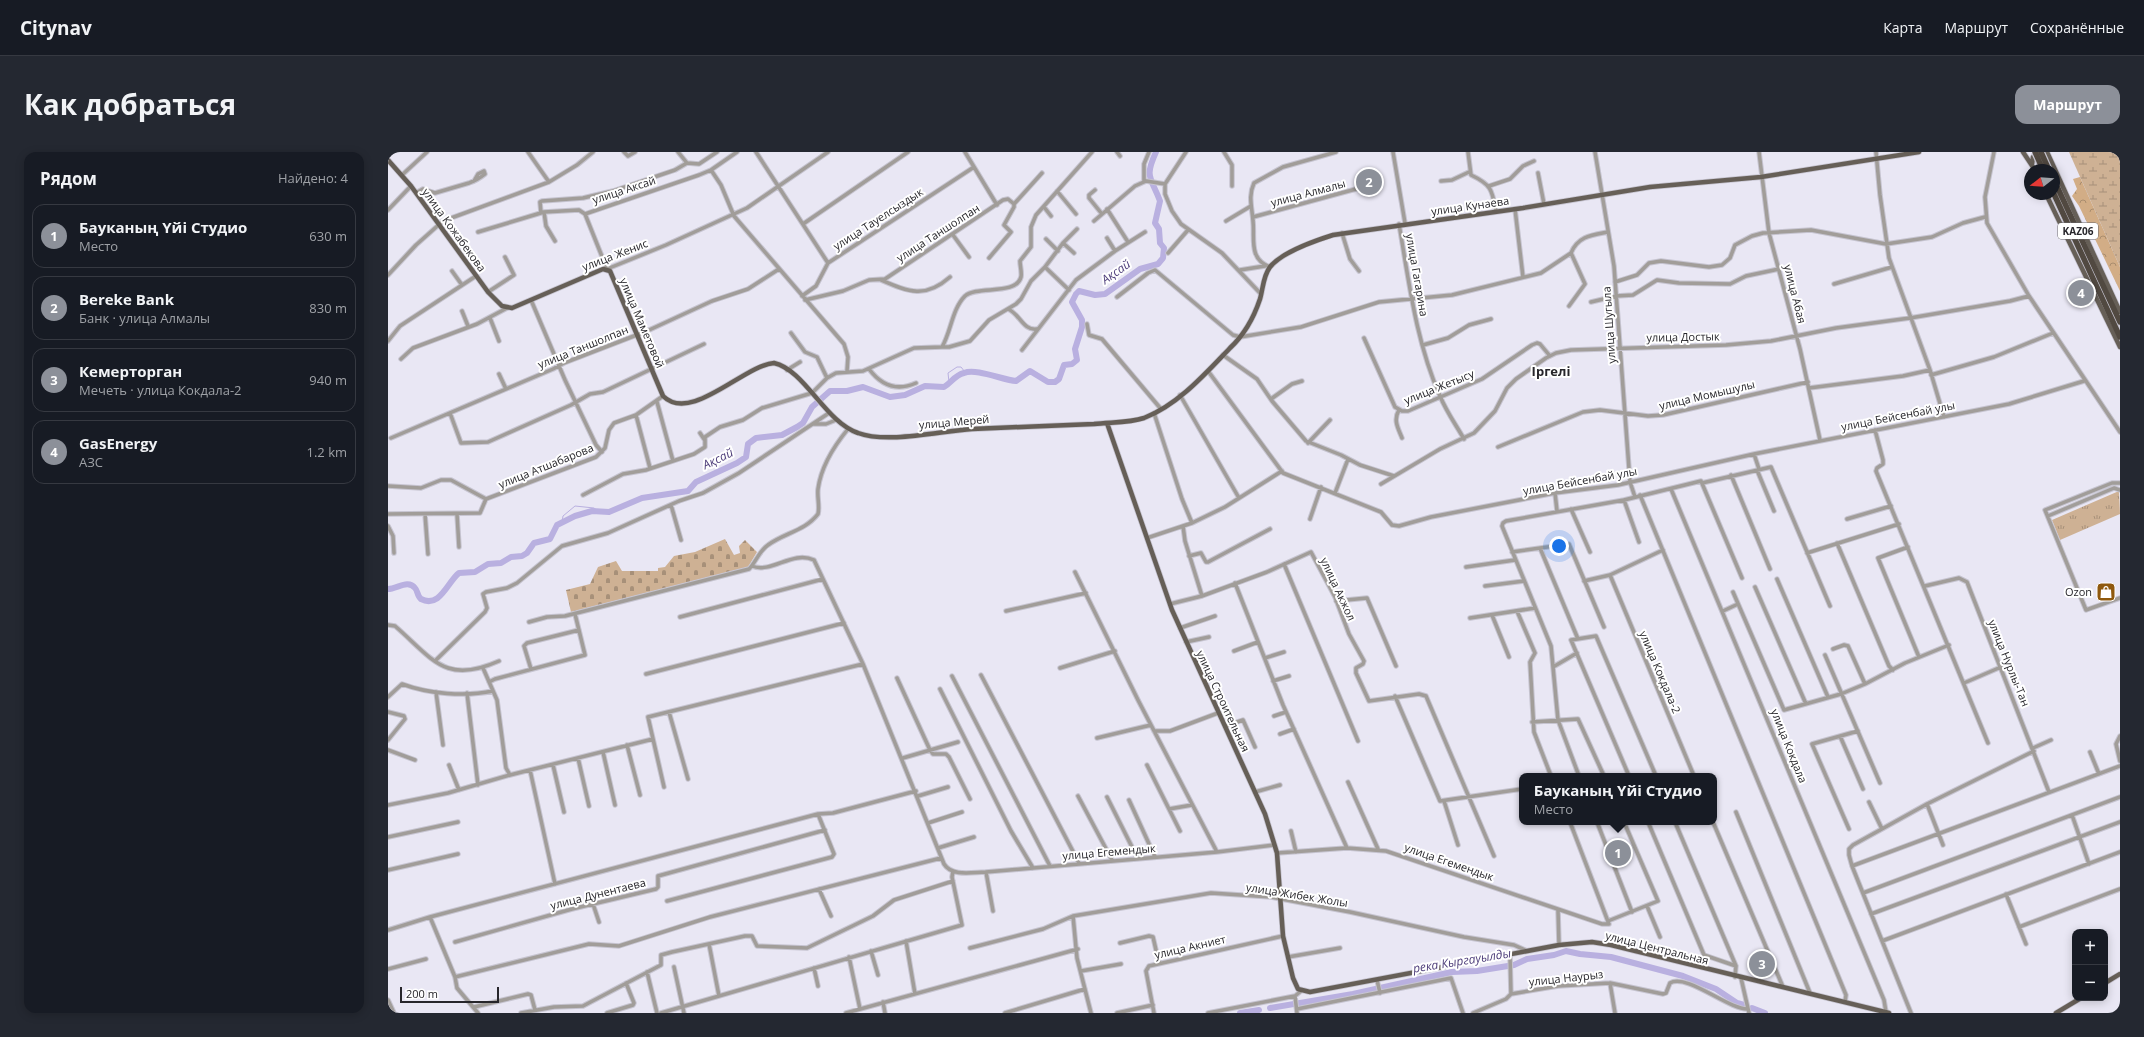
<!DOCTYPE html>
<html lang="ru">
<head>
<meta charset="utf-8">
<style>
	:root { --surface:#171b24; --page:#242831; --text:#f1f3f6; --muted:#9ea1a6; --line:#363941; --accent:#8c9099 }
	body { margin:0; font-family:"Open Sans",sans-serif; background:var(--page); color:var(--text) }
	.controls { position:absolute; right:12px; bottom:12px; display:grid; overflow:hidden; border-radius:8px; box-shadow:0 2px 10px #0003 }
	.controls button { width:36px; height:36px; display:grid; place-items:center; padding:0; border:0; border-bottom:1px solid var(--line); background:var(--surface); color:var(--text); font:20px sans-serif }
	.compass { position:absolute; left:1636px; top:12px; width:36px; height:36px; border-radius:50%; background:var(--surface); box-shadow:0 2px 10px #0003; rotate:253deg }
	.scale { position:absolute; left:12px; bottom:10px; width:99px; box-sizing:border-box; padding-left:4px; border:2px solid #27262b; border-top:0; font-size:11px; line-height:14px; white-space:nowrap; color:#27262b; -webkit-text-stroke:3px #fff; paint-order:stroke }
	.you { position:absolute; left:1171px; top:394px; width:14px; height:14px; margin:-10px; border:3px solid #fff; border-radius:50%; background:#1a73e8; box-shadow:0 0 0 6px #1a73e833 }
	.badge { display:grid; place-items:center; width:26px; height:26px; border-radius:50%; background:var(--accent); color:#fff; font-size:13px; font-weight:700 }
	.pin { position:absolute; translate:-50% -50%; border:2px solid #fff; box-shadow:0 1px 4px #0006 }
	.popup { position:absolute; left:1131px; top:621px; width:198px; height:52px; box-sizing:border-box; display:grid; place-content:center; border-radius:8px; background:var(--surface); filter:drop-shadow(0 1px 3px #0005); font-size:13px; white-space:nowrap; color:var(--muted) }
	.popup b { font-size:15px; color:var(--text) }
	.popup::after { content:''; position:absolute; left:50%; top:100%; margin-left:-8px; border:8px solid transparent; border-top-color:var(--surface) }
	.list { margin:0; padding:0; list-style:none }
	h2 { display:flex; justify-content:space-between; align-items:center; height:52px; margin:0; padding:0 16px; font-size:17px }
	h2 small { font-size:13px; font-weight:400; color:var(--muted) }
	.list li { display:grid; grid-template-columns:26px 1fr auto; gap:12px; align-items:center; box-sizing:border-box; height:64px; margin:0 8px 8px; padding:0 8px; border:1px solid var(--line); border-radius:12px }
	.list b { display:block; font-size:15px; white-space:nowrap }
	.list p { margin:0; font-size:13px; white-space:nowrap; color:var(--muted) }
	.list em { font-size:13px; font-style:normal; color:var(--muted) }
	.map { position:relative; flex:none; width:1732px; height:861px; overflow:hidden; border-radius:12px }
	header { display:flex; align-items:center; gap:24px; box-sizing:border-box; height:56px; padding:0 20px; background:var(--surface); border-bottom:1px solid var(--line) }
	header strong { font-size:19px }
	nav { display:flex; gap:22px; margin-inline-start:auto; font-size:14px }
	.intro { display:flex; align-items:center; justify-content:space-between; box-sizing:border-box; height:96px; padding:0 24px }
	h1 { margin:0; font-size:28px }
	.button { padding:10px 18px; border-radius:12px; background:var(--accent); color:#fff; font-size:14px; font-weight:700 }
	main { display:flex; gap:24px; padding:0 24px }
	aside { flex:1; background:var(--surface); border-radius:12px; box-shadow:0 2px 10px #0003 }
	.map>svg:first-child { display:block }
	.grass { fill:url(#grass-tufts) }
	.forest { fill:url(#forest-crowns) }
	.wetland { fill:url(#wetland-marsh) }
	.cemetery { fill:url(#cemetery-stones) }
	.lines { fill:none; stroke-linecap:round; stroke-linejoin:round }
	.stream { stroke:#b9b0e0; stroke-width:1 }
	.river { stroke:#b9b0e0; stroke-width:6 }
	.minor-casing { stroke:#c6c4d0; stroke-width:5.5 }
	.major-casing { stroke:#c6c4d0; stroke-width:6 }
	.highway-casing { stroke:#c6c4d0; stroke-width:8 }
	.minor { stroke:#a19d99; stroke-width:3.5 }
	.major { stroke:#665f57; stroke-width:4.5 }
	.highway { stroke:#514941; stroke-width:5.5 }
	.highway-bridge-casing { stroke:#c6c4d0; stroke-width:8; stroke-linecap:butt }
	.highway-bridge { stroke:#514941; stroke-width:5.5 }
	.labels { text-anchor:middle; stroke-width:4; stroke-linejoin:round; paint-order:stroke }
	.shield { fill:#fff; stroke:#68676b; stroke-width:1 }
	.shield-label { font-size:10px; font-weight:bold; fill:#27262b }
	.street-label { font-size:11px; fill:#27262b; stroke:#fff }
	.poi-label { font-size:11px; fill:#27262b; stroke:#fff; text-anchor:end }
	.water-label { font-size:12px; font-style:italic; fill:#4f3f7b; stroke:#fff }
	.quarter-label { font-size:13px; font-weight:bold; fill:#27262b; stroke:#fff }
</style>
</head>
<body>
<header>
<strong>Citynav</strong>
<nav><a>Карта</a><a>Маршрут</a><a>Сохранённые</a></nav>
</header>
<div class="intro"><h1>Как добраться</h1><a class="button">Маршрут</a></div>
<main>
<aside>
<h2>Рядом<small>Найдено: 4</small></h2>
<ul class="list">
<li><span class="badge">1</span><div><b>Бауканың Үйі Студио</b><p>Место</p></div><em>630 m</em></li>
<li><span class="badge">2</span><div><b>Bereke Bank</b><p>Банк · улица Алмалы</p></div><em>830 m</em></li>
<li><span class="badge">3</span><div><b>Кемерторган</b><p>Мечеть · улица Кокдала-2</p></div><em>940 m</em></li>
<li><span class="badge">4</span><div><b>GasEnergy</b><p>АЗС</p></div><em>1.2 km</em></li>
</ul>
</aside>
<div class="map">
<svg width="1732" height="861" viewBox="0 0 1732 861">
	<defs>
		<pattern id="grass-tufts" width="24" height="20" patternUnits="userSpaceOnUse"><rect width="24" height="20" fill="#ceb194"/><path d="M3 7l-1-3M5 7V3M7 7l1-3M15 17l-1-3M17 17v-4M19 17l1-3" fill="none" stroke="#a79079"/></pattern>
		<pattern id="forest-crowns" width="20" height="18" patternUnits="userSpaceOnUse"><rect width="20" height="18" fill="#d2ad86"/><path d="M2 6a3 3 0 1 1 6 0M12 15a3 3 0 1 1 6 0" fill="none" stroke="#aa8d6e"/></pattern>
		<pattern id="wetland-marsh" width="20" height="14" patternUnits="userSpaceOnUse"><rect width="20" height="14" fill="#ceb194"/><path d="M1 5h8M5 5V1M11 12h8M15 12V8" fill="none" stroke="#a79079"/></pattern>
		<pattern id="cemetery-stones" width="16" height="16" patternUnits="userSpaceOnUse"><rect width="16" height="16" fill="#ceb194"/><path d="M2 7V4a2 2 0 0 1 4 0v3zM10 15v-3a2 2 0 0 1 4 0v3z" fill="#a79079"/></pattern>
	</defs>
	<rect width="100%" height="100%" fill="#e9e7f4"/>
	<path class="grass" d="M1731,339L1732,362L1672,388L1664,368Z"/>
	<path class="forest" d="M1692,25L1732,115V139L1691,54L1684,44L1689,37L1685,27Z"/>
	<path class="wetland" d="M1681,0H1732V115Z"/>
	<path class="cemetery" d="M337,387L346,403L352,401L351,394L357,388L369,400L360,415L183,460L178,438L202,432L210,415L228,409L234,419H270V416L277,415L286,404L307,400Z"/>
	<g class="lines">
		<path class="stream" d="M561,230L560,221L569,215H573L577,220
			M174,370L175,364L187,354L206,356L211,360"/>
		<path class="river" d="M0,437C9,437 20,427 27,436C30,439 29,444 33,447C52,457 60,429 71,421L87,420L100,412L113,411L123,405L134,404L139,401L146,391L162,387L169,373L187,364L204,359L221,360L254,346L300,339L308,330L349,311L358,305L360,292L368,286L394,283L409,275L415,271L424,255L442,239H459L475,235L502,245L517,243L537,234L556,235C563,231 567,223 576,221C588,216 615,228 628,229L642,219L660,230H667L671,227L676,213L684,212L689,208L687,197L694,175V168L684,150L688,142L691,139L707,143L717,142L752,117L770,112L775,106L776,96L772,91L771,77L767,71L772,49C763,25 756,26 768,0
			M882,856L965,842L1064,820L1089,819L1126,813L1139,807L1166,803L1178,799L1192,802L1223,805L1295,824L1328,837L1349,851L1356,853
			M1364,856L1377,861
			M852,861L871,858"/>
		<g class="minor-casing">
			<path id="minor" d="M140,0L161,30
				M236,0L240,4L247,0
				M290,0L299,11
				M368,0L440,111
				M577,0L609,53
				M729,0L732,4
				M798,0L777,32V42L784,59L793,72L834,101L873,142
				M836,0L844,13V34
				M1005,0L1017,71
				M1080,0L1083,23C1104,33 1104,38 1108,59
				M1207,0L1226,114L1242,330L1247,345
				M1371,0L1381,81L1412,197L1432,288
				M1488,0L1492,43L1501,106L1542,218L1556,265
				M1606,0L1597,45L1599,71L1641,144L1732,280
				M323,18L333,33L346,64L456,192L460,205L459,219
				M1150,21L1156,52
				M14,23L39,0
				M1053,29L1064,28L1081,20
				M756,30V12L761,0
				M1101,34L1122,27L1135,14L1146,9
				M707,38L701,43V46L714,62
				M669,39L688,62
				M28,41L35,37L47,41L81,31C87,29 92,26 97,22L96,19L90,22L86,29
				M626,52L654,21
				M656,55L663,64
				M719,57L740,90
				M1127,57L1135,125
				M0,58L23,34
				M156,60L158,74L167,89
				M153,61L152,50L154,49L195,46L225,39L287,18L299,11L311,12L329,0
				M197,62L219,117L278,93L359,56L440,0
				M865,65L979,34
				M706,69L747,34L758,29L777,32
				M838,69L863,54
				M415,72L520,0
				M1011,72C1021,130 1028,190 1052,244C1058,259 1068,273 1076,287
				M90,80L156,60L191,58L197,62L311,23L323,18L349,0
				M954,81L962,107L971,119
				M565,83L581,105
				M719,86L727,99
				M658,87L670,99
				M675,91L686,101
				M780,101L800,78
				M657,115L681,138
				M882,115C860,107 867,86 865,69C864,55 860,44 866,31L895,15L948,0
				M852,118L877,114
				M64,119L74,133
				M0,123L28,93L55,69L161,30L189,13L205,0
				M493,128C521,140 537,147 562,125
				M1227,130L1249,123L1261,111L1273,109L1321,115L1334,113L1342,106L1347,93L1364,84L1375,81L1423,78L1498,92L1544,85L1575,71L1597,65
				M1446,132L1504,115
				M100,140L126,123L117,105
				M414,144L428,134L440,111L586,15
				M729,145L760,121L767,118L845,183L852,185L913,175L991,150L1064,143L1153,121L1183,101
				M143,148L177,228L208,293L214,300
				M417,148L455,139L481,128L497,127L615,48L620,47L626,52V55L616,73L623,80L601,106
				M1203,150L1228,144L1245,143L1269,128L1291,131L1342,132L1358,124L1391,117
				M1181,154L1197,132L1183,101C1190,84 1204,83 1220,80
				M620,157C632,162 635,179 649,177
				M74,159L80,174
				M102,166L111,189
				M699,172L701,183L714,187L773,257
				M403,181L417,200L429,205L439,226
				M976,186L1007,255L1014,259H1020L1094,227L1144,193L1149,191L1152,192L1162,204
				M0,189L12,174L88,124
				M1035,193L1060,186L1081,173L1103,167
				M554,195H561L582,189L601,168L628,152L633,147L643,129L657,115L675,91L689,77
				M634,198L688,128L727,99L757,80
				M835,203L869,227L884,249L918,289L953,303L972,313L1006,324
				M13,207L25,196L89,172L119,156
				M481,217C493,233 508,240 528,231
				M399,218L412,210
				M820,219L895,321L993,360L1004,373L1011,374L1043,365L1167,341L1230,333L1366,302L1621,252L1696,229
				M111,222L118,237
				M1543,223L1606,205L1665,181
				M1421,236L1515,224L1542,218
				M792,243L851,346
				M883,247L904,232L914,229
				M269,250L285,309
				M1011,258C1005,268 1010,276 1014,286
				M62,261L73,291L100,290L183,253L202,242L215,240L316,192
				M766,261L794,347L804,371
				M248,263L262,316
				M426,272H438L448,268
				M1487,278L1495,308V312L1489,316L1488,319L1600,591
				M312,281L316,287
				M3,286L165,217L176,211L259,179L324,149L360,137L391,117
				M920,291L942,268
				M1110,295L1195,260L1212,258L1260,264L1275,263L1420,230
				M1366,302L1371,317
				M1369,318L1386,359
				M1343,323L1382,417
				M1314,331L1383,315L1442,454
				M1732,331H1724L1657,358L1698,458L1732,446
				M993,332L1052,297L1086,281L1107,259L1119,236L1128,227L1158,206L1168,201L1183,198L1338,193L1383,189L1448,176L1522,166L1622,149L1641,144
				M0,334L33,336L53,328H63L98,347
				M1283,337L1496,848L1498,860
				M947,341L960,307
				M1167,341L1169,359
				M195,343L235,322L258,318L306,302L317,295V285L332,275L355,268L374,256L424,241L439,226L448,221L475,219L526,196L554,195C563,180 564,157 577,144C589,133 628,144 633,125C634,120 632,114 632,109L643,95V75L648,63L704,0
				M1252,343L1458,843L1457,850
				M1236,348L1251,390
				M283,353L293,388
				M1183,357L1202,400
				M0,362L92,361L98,347L208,305L217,296L221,278L226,271L248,263L275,244
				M37,362L40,402
				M69,362L71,395
				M1660,364L1726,336L1732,338
				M922,367L933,335
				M1459,367L1503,354
				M0,374L5,384L6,401
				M795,374L797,389L814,444
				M759,386L804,371L837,355L894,319
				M1449,391L1501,514L1505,518
				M1520,395L1490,406L1531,505
				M1152,396L1190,487
				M1124,400L1181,392L1216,475
				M1419,401L1511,372
				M801,404L813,401L818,410H820L882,377
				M896,412L970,589
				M364,414C384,422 404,398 426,408L475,512L556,712C564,725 585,720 598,720L829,700L886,693
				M1078,415L1127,408
				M687,420L750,548L829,700
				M1222,423L1306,624
				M1389,427L1440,545
				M1196,429L1222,423L1275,398
				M847,431L895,553L959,696
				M1097,434L1136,429
				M1537,434L1571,426L1579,430L1661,640
				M1367,435L1418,552
				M1345,440L1396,558L1453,542L1477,532L1517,511L1561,493
				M948,449L979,446L1008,514
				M782,452L814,444L879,420L923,400L947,445L961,482L976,509L975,512L968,516V521L981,549L1031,542L1038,544L1106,704
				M618,459L698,441
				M1129,459L1147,501L1142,510L1146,580L1163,624
				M1335,459L1350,452
				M1104,463L1121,505
				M292,465L435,427
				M1082,466L1147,456
				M141,470L159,465L177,464L361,417C368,410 371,399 380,393C396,381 417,379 430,362C432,354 429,346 430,337C433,315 446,294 460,277
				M0,473L7,474C45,507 57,533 111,509
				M792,476L827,464
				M798,490L821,485
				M1445,497L1456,493L1460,494L1477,532
				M846,499L870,490
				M1437,503L1492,631
				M877,506L896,500
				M47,509L97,460L99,456L95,442L98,440L119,436L129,431L174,394L220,381L291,349L315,341L351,321L441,261
				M1165,515L1189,501
				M95,516L109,548L118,616L122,623
				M672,516L727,499
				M143,517L136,494L139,491L191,478
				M258,522L456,471
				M593,523L691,711
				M564,524L662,714
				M509,526L542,598L545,602H558L561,605L582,647
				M885,529L901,524
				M101,530L107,527L197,503L187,462
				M1576,531L1613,515
				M552,537L623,679L645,716
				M48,540L55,593
				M79,541L90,633
				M1007,544L1052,649L1134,637
				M0,545L14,532C41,542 77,545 105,539
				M0,560L16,564L17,567L0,588
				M281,560L300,627
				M886,564L898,560
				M1144,570L1190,567L1216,624
				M837,574L855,568L867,595
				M766,579H782L830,561
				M892,582L906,577
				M1452,584L1475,637
				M1732,584L1728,592L1732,609
				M709,586L763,573
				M239,593L252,643
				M1645,596L1663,588
				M0,598L27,608
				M215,600L227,653
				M1702,600L1711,622
				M190,606L201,654
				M515,606L570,590
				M61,613L71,638
				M165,613L176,660
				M759,613L792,679
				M142,618L167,732
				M1191,624L1170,568L1163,494L1114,374L1115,371L1118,369L1236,348L1313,329L1354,426
				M1241,624L1183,488L1208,484L1268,624
				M960,630L990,697
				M276,635L260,565L475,512
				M867,640L892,633
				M530,644L560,635
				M690,644L724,708
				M719,645L750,707
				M741,648L767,705
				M1056,649L1070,693
				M1481,650L1494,677
				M1539,652L1555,693
				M0,653L60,641L122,623L265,587
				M781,657L804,653
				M1348,660L1422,841
				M1684,663L1701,712
				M1209,670L1244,760
				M1260,670L1316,803L1348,814
				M1287,670L1348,814L1347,825
				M1325,670L1395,835
				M540,671L574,660
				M1461,677L1424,592L1470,579
				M903,679L908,700
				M0,685L70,670
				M550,696L586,685
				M889,701L959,696L998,699L1214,772H1221L1182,670
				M1464,714L1461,703V697L1465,693L1539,652L1646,599
				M0,718L70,702
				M598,720L605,759
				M431,737L443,764
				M1475,741L1732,645
				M1618,742L1638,792
				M279,749L444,705L446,702L430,662
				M205,752L211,770
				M1259,754L1272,785
				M1170,758L1171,793
				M1483,762L1732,670
				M685,764L689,806L703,861
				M42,765L67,825L69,836L90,861
				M1220,769L1270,749L1236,670
				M1631,775L1732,737
				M0,778L42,765L430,662L445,661L528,639
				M518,789L527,842
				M1494,789L1732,700
				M67,790L184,757L268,737L270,735V724L437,678
				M732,791L761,784L765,785L771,811
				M321,792L331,844
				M582,796L655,777L685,764L823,741L883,745L962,760L1076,785L1126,793L1139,799
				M483,799L490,823
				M1122,803L1123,842
				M461,805L472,857
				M900,805L952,796
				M286,815L296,861
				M426,816L430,834
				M0,817L38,807
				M693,819L733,812
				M259,820L269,861
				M67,825L201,792L231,794L322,765L553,706
				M1353,826L1361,861
				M989,828L992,841
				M1222,831L1227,861
				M907,844L909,861
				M0,848L6,861
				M495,850L497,861
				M86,855L140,842L143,843L147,858
				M909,857L1063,826L1075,861
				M133,861L166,855L195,854L273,813V803L284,800L357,784H364L369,794L419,796L485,764L506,748L565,729
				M219,861L245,853L246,851L238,831
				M273,861L574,773L564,725L565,719
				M458,861L690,797
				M617,861L697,837
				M729,861L765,853
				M766,861L758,819L761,814L895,784
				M820,861L907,844L913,839
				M1085,861L1118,847L1123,842L1170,834L1222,831L1275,842L1278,841L1282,831C1299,821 1341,858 1360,857
				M1523,861L1464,714L1732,614"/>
		</g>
		<g class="major-casing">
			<path id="major" d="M1635,0L1647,18
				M1659,0L1732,160
				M0,8L23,34L100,140L114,154L124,156L215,117L222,119L275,244C303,272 356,213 386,211C417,218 437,270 470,281C500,292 552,279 584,277C625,275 665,274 706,272C722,270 741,271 756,266C790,253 818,221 842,196C856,183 866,165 872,147C875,137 875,124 882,115C894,100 926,89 945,83L1135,56L1262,35L1373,25L1531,0
				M1644,12L1645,5L1650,1
				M1658,42L1732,195
				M719,271L784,458L877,662L889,701L895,784L905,826L910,837L922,840L1171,793L1204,790L1223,793L1501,861
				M1717,831L1732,822
				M1668,861L1693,846"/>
		</g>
		<g class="highway-casing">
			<path id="highway" d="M1666,28L1732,170
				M1666,42L1732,185"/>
		</g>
		<use href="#minor" class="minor"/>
		<use href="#major" class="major"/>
		<use href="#highway" class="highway"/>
		<g class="highway-bridge-casing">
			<path id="highway-bridge" d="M1647,0L1655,18
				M1653,0L1661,18"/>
		</g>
		<use href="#highway-bridge" class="highway-bridge"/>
	</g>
	<defs>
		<g id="shop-square" transform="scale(1)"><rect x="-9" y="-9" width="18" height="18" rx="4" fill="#8f590e" stroke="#fff"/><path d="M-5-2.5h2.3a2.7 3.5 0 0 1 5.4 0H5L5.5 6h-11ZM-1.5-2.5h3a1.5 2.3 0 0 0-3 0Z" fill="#fff"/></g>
	</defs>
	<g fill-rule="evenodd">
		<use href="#shop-square" x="1718" y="440"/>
	</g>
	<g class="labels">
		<rect class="shield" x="1670" y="71" width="40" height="16" rx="3"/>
		<g class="shield-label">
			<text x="1690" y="83">KАZ06</text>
		</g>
		<g class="street-label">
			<text transform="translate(236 38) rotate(-18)" y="4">улица Аксай</text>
			<text transform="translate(920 41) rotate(-15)" y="4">улица Алмалы</text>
			<text transform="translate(1082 54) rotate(-8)" y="4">улица Кунаева</text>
			<text transform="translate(490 67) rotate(-33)" y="4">улица Тауелсыздык</text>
			<text transform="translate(66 78) rotate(54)" y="4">улица Кожабекова</text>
			<text transform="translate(550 81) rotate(-33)" y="4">улица Таншолпан</text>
			<text transform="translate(227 103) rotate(-21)" y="4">улица Женис</text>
			<text transform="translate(1029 123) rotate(80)" y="4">улица Гагарина</text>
			<text transform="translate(1407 142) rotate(76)" y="4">улица Абая</text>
			<text transform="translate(254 171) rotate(67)" y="4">улица Маметовой</text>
			<text transform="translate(1221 173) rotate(-94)" y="4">улица Шугыла</text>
			<text transform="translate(1295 185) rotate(-1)" y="4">улица Достык</text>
			<text transform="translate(195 195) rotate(-22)" y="4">улица Таншолпан</text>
			<text transform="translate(1051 235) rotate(-22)" y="4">улица Жетысу</text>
			<text transform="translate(1319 243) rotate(-13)" y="4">улица Момышулы</text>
			<text transform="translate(1510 264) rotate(-11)" y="4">улица Бейсенбай улы</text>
			<text transform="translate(566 270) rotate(-5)" y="4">улица Мерей</text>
			<text transform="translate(158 314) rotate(-22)" y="4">улица Атшабарова</text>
			<text transform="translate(1192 329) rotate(-10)" y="4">улица Бейсенбай улы</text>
			<text transform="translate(950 437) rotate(65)" y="4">улица Акжол</text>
			<text transform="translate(1621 511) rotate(68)" y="4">улица Нурлы-Тан</text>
			<text transform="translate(1272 520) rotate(67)" y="4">улица Кокдала-2</text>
			<text transform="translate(835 549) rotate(65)" y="4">улица Строительная</text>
			<text transform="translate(1401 594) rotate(68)" y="4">улица Кокдала</text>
			<text transform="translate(721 700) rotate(-5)" y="4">улица Егемендык</text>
			<text transform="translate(1061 710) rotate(19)" y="4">улица Егемендык</text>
			<text transform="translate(210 742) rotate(-14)" y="4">улица Дунентаева</text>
			<text transform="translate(909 743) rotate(9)" y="4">улица Жибек Жолы</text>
			<text transform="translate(802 795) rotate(-13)" y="4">улица Акниет</text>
			<text transform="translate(1269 796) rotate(14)" y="4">улица Центральная</text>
			<text transform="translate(1178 826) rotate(-6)" y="4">улица Наурыз</text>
		</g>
		<g class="poi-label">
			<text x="1704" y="444">Ozon</text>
		</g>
		<g class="water-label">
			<text transform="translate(728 120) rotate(-35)" y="4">Ақсай</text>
			<text transform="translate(330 307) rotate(-26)" y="4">Ақсай</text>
			<text transform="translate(1074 809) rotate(-9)" y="4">река Кыргауылды</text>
		</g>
		<g class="quarter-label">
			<text x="1163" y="224">Іргелі</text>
		</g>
	</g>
</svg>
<div class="controls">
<button>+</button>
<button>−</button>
</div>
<svg class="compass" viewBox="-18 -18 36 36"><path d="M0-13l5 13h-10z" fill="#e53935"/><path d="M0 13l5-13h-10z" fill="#9ea1a6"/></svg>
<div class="scale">200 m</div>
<div class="you"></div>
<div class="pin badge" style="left:1230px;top:701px">1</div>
<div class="popup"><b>Бауканың Үйі Студио</b>Место</div>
<div class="pin badge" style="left:981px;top:30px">2</div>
<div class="pin badge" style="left:1374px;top:812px">3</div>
<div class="pin badge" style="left:1693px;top:141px">4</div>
</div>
</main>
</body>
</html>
